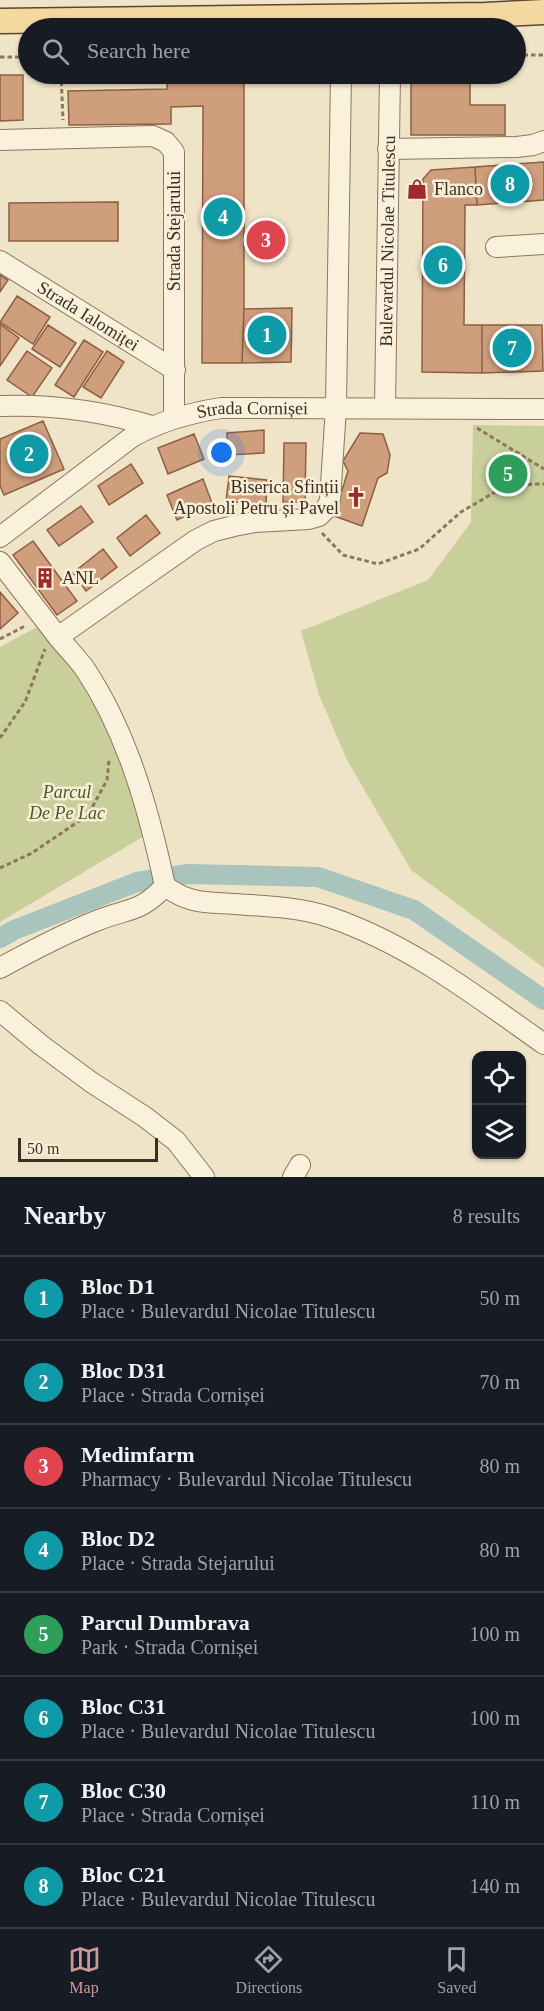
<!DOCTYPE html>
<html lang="en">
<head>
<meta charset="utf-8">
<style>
	:root { --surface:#171b24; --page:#20242c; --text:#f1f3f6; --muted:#9ea1a6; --line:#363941; --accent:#cc999b }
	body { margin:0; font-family:Georgia,serif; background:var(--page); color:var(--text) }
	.controls { position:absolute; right:18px; bottom:18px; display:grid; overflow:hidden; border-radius:12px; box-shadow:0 2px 4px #0004 }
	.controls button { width:54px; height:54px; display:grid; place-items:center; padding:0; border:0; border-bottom:2px solid var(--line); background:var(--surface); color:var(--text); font:30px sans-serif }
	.scale { position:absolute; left:18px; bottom:15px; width:140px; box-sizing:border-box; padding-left:6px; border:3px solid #3d2e20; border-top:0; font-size:16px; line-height:21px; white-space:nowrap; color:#3d2e20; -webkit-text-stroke:4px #f7eed8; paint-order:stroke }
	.you { position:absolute; left:222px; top:453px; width:21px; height:21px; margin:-15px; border:4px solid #fff; border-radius:50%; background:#1a73e8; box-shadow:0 0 0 9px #1a73e833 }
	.badge { display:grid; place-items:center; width:39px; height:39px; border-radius:50%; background:var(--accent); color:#fff; font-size:20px; font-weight:700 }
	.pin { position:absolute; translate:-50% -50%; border:3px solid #fff; box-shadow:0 2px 6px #0006 }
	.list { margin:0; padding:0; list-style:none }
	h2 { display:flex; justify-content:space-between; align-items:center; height:78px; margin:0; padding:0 24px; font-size:26px }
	h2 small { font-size:20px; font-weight:400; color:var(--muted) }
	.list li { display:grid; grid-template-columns:39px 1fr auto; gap:18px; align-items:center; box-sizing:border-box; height:84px; padding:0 24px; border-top:2px solid var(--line) }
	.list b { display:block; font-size:22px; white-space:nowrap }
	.list p { margin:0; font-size:20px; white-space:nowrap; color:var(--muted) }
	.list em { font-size:20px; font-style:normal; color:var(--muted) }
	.icon { flex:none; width:33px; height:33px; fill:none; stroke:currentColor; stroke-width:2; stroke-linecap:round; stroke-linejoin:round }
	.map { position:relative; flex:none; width:544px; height:1177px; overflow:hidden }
	.search { position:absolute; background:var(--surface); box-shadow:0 2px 4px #0004; left:18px; right:18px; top:18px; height:66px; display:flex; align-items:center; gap:15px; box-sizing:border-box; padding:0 21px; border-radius:33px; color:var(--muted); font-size:22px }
	.sheet { height:750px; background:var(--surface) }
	nav { display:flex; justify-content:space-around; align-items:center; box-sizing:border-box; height:84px; border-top:2px solid var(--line); background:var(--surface); font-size:16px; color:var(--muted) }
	nav a { display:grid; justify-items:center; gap:3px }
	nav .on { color:var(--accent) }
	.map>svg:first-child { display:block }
	.green { fill:#c9cf9b }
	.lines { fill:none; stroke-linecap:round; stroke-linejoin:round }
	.canal { stroke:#a9c4bc; stroke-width:20 }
	.building { fill:#cf9f7d; stroke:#8d5f41; stroke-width:1.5 }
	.minor-casing { stroke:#8d765c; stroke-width:22 }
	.major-casing { stroke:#5b4430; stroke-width:27 }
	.path { stroke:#8d765c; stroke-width:3; stroke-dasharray:4.5 3; stroke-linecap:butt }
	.minor { stroke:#faf1dc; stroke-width:20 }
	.major { stroke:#f3d9a0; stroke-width:24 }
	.labels { text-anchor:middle; stroke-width:5; stroke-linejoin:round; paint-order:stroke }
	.poi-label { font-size:18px; fill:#3d2e20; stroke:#f7eed8; text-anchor:start }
	.street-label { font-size:18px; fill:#3d2e20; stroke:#f7eed8 }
	.park-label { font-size:18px; font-style:italic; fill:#4d5a26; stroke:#f7eed8 }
</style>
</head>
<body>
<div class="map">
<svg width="544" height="1177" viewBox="0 0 544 1177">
	<rect width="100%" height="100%" fill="#f0e4c8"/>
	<path class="green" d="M473,425L544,426V968L411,870L347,760L319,695L301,631L428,580L471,522Z
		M39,626L79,670L116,743L146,835L0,922V647Z"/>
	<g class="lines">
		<path class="canal" d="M0,938L14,930L137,882L188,874L318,877L414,910L544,1000"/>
	</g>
	<path class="building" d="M167,74H244V309L242,363H202L203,106L171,107V124L69,125L68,91L167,89Z
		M411,74H470V105H505V135H411Z
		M0,75H23V120L0,121Z
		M544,162V200L477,205L475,167Z
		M475,167L477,205H465L464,325H482V373L422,372L423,179L431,170Z
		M118,202V241H9V203Z
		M0,275L8,280L0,292Z
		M17,296L50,317L33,344L0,322Z
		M292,308L291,362L242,363L244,309Z
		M0,324L19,338L0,366Z
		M48,325L76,343L60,367L32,349Z
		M482,325H542L543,371L482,373Z
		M84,340L103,352L74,397L55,385Z
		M27,351L52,368L32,397L7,380Z
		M107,351L124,362L101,398L83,387Z
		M43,421L64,469L4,495L0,486V439Z
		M264,430V453L228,455L227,433Z
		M360,433L383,434L390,455L387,473L378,478L362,526L334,516L348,471L343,461Z
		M194,434L204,459L168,474L158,448Z
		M284,443H306L305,502H283Z
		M131,464L143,483L109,505L98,486Z
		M229,476L267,480L266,505L226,501Z
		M203,479L212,503L177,520L167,495Z
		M81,506L93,522L59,546L47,530Z
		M146,515L160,533L130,556L117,538Z
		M33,541L77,601L57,615L13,555Z
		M103,549L117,567L86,591L73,573Z
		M0,592L18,613L0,629Z"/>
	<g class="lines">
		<g class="minor-casing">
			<g id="minor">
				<path d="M0,140L153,136L166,142L174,152V418"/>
				<path d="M388,149L517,147L533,145L544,141"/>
				<path d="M496,247L544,244"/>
				<path id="s1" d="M0,261L175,370"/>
				<path d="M0,406C52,404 102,411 152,426"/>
				<path id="s2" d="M385,407L390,74"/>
				<path id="s3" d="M0,537L132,437C160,421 189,413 221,408L544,409"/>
				<path d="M0,562L58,637L196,540L214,531L234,526L255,522L309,519L319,516L326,509L330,500L336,407L341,74"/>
				<path d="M58,637C67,648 77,658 85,669C128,734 149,811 165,886C189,904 206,902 234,904C265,906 299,907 329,917C409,944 476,996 544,1044"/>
				<path d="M0,968C31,951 63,934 96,921C128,908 140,913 165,886"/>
				<path d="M0,1011L41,1045L91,1082L145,1117L176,1141L204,1177"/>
				<path d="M293,1177L300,1165"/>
			</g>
		</g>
		<g class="major-casing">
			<path id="major" d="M0,21L485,15L544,12"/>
		</g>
		<path class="path" d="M516,55H544
			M0,57H28
			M61,74L63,120
			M477,428L544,469
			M322,533L343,555L378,564L419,549L461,512L507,485L544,484
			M0,639L25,626
			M0,738L25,702L45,649
			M0,868L32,853L88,815L107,780L109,760"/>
		<use href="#minor" class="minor"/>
		<use href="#major" class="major"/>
	</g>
	<defs>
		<g id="shop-bare" transform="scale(1.62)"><path d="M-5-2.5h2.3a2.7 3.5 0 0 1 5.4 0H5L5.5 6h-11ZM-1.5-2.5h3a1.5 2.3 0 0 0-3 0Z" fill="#9e2a2b" stroke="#f7eed8" stroke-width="2.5" paint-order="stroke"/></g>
		<g id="church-bare" transform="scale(1.62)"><path d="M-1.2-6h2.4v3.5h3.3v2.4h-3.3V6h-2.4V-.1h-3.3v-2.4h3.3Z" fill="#9e2a2b" stroke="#f7eed8" stroke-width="2.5" paint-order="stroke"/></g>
		<g id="building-bare" transform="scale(1.62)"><path d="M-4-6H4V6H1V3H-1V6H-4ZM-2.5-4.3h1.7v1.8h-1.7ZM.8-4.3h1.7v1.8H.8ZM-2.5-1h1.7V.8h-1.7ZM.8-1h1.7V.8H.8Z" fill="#9e2a2b" stroke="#f7eed8" stroke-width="2.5" paint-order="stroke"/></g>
	</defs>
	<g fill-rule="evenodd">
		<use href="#shop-bare" x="417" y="189"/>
		<use href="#church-bare" x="356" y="497"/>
		<use href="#building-bare" x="45" y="578"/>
	</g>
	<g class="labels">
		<g class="poi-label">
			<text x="434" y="195">Flanco</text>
			<text x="339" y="493" text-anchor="end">Biserica Sfinții<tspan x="339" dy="21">Apostoli Petru și Pavel</tspan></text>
			<text x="62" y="584">ANL</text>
		</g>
		<g class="street-label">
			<text transform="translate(174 231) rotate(-90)" y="6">Strada Stejarului</text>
			<text dy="6" stroke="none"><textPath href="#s2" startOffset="166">Bulevardul Nicolae Titulescu</textPath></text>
			<text dy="6" stroke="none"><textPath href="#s1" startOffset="104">Strada Ialomiței</textPath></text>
			<text dy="6" stroke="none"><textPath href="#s3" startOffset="291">Strada Cornișei</textPath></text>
		</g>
		<g class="park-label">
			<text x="67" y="798">Parcul<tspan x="67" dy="21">De Pe Lac</tspan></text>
		</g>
	</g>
</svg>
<div class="controls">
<button><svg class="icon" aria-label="locate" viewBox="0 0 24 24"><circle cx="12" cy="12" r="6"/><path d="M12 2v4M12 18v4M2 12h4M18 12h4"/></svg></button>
<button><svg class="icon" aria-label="layers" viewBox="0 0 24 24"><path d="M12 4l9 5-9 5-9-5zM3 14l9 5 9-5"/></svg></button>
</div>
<div class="scale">50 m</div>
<div class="you"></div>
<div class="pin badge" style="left:267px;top:335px;background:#0f9aa8">1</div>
<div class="pin badge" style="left:29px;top:454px;background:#0f9aa8">2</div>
<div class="pin badge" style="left:266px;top:240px;background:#e0444e">3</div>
<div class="pin badge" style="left:223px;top:217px;background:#0f9aa8">4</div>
<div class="pin badge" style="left:508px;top:474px;background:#2e9e5b">5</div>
<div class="pin badge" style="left:443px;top:265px;background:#0f9aa8">6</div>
<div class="pin badge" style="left:512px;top:348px;background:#0f9aa8">7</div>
<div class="pin badge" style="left:510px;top:184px;background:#0f9aa8">8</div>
<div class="search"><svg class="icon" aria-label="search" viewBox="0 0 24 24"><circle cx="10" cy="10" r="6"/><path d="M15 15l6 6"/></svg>Search here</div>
</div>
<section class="sheet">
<h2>Nearby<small>8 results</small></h2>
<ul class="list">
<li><span class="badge" style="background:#0f9aa8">1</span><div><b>Bloc D1</b><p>Place · Bulevardul Nicolae Titulescu</p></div><em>50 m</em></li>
<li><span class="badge" style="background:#0f9aa8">2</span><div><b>Bloc D31</b><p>Place · Strada Cornișei</p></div><em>70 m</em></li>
<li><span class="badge" style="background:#e0444e">3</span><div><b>Medimfarm</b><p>Pharmacy · Bulevardul Nicolae Titulescu</p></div><em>80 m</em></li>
<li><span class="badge" style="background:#0f9aa8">4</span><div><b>Bloc D2</b><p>Place · Strada Stejarului</p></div><em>80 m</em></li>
<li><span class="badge" style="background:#2e9e5b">5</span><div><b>Parcul Dumbrava</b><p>Park · Strada Cornișei</p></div><em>100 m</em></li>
<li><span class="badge" style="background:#0f9aa8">6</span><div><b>Bloc C31</b><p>Place · Bulevardul Nicolae Titulescu</p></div><em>100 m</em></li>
<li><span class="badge" style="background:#0f9aa8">7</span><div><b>Bloc C30</b><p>Place · Strada Cornișei</p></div><em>110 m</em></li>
<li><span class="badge" style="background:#0f9aa8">8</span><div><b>Bloc C21</b><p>Place · Bulevardul Nicolae Titulescu</p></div><em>140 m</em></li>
</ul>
</section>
<nav>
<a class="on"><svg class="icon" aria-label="map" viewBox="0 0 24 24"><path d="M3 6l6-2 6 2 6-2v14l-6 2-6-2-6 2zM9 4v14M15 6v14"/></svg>Map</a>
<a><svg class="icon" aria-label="directions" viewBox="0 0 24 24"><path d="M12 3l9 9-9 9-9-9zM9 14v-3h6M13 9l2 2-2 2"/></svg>Directions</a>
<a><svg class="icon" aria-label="saved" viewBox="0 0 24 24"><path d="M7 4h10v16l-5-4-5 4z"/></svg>Saved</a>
</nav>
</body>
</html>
